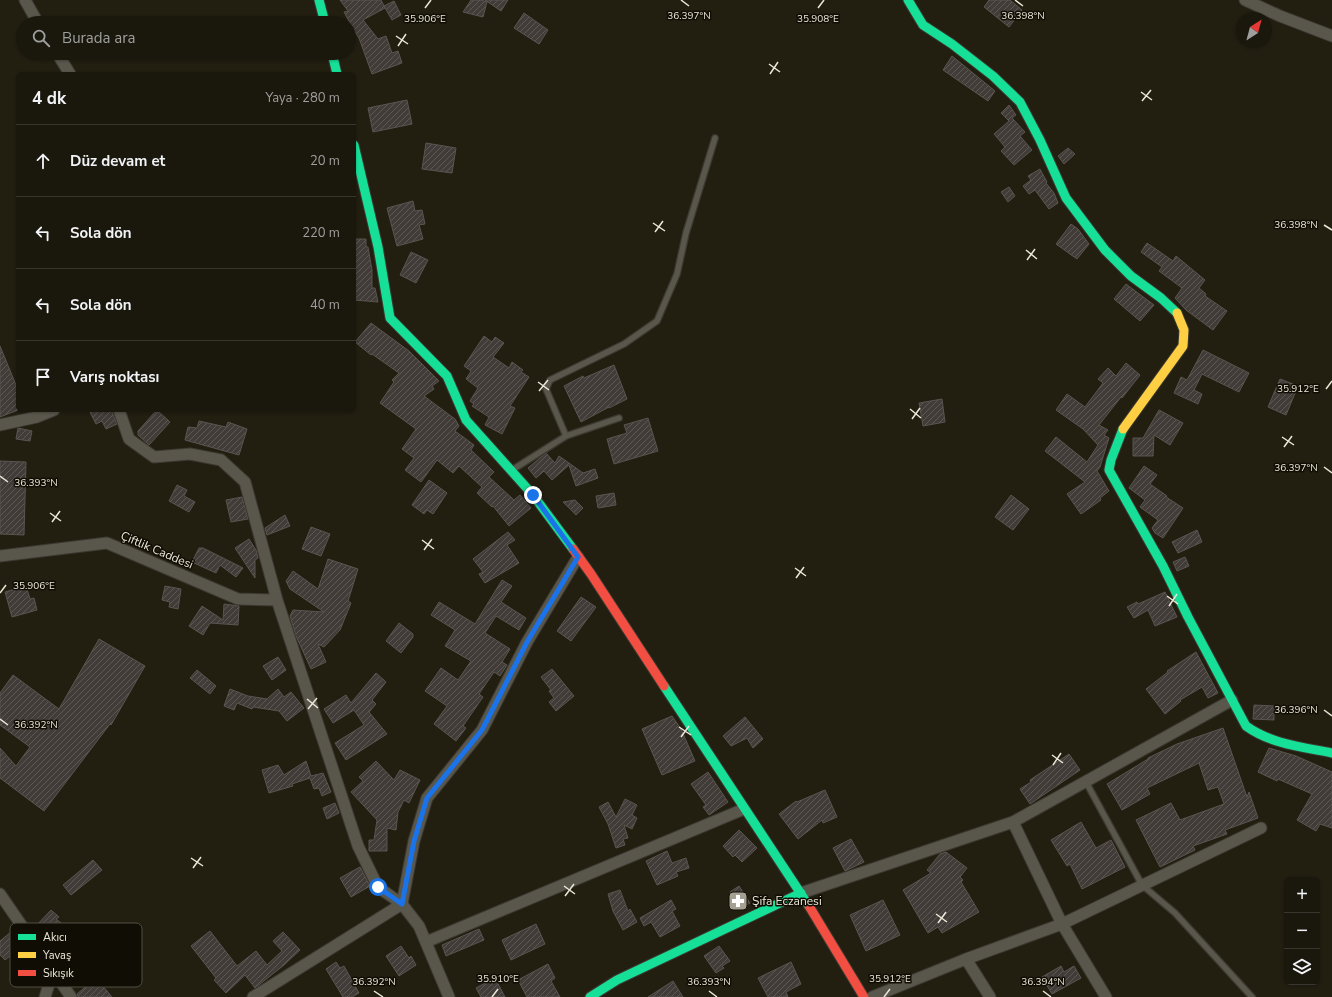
<!DOCTYPE html>
<html lang="tr">
<head>
<meta charset="utf-8">
<style>
	:root { --surface:#1a170d; --page:#27241b; --text:#f1f3f6; --muted:#9f9f9d; --line:#38362e }
	body { margin:0; font-family:"Nunito Sans",sans-serif; background:var(--page); color:var(--text) }
	.controls { position:absolute; right:12px; bottom:12px; display:grid; overflow:hidden; border-radius:6px; box-shadow:0 1px 3px #0004 }
	.controls button { width:36px; height:36px; display:grid; place-items:center; padding:0; border:0; border-bottom:1px solid var(--line); background:var(--surface); color:var(--text); font:20px sans-serif }
	.compass { position:absolute; left:1236px; top:12px; width:36px; height:36px; border-radius:50%; background:var(--surface); box-shadow:0 1px 3px #0004; rotate:36deg }
	.stop { position:absolute; width:12px; height:12px; margin:-9px; border:3px solid #1a73e8; border-radius:50%; background:#fff }
	.stop.end { background:#1a73e8; border-color:#fff; box-shadow:0 1px 4px #0008 }
	.list { margin:0; padding:0; list-style:none }
	h2 { display:flex; justify-content:space-between; align-items:center; height:52px; margin:0; padding:0 16px; font-size:17px }
	h2 small { font-size:13px; font-weight:400; color:var(--muted) }
	.list li { display:grid; grid-template-columns:26px 1fr auto; gap:12px; align-items:center; box-sizing:border-box; height:72px; padding:0 16px; border-top:1px solid var(--line) }
	.list b { display:block; font-size:15px; white-space:nowrap }
	.list em { font-size:13px; font-style:normal; color:var(--muted) }
	.icon { flex:none; width:22px; height:22px; fill:none; stroke:currentColor; stroke-width:2; stroke-linecap:round; stroke-linejoin:round }
	.map { position:relative; flex:none; width:1332px; height:997px; overflow:hidden }
	.search { position:absolute; background:var(--surface); box-shadow:0 1px 3px #0004; left:16px; top:16px; width:340px; height:44px; display:flex; align-items:center; gap:10px; box-sizing:border-box; padding:0 14px; border-radius:22px; color:var(--muted); font-size:15px }
	.panel { position:absolute; background:var(--surface); box-shadow:0 1px 3px #0004; left:16px; top:72px; width:340px; height:340px; border-radius:6px }
	.map>svg:first-child { display:block }
	.building { fill:url(#building-hatch); stroke:#5b5451 }
	.lines { fill:none; stroke-linecap:round; stroke-linejoin:round }
	.lane-casing { stroke:#3c3930; stroke-width:8 }
	.street-casing { stroke:#3c3930; stroke-width:13 }
	.fast-casing { stroke:#3c3930; stroke-width:11 }
	.slow-casing { stroke:#3c3930; stroke-width:11 }
	.jam-casing { stroke:#3c3930; stroke-width:11 }
	.lane { stroke:#59564c; stroke-width:5.5 }
	.street { stroke:#59564c; stroke-width:11 }
	.fast { stroke:#16e098; stroke-width:9 }
	.slow { stroke:#ffcf43; stroke-width:9 }
	.jam { stroke:#f24e42; stroke-width:9 }
	.route { stroke:#1a73e8; stroke-width:5 }
	.ticks { fill:none; stroke:#ebe7d8; stroke-width:1.5 }
	.labels { text-anchor:middle; stroke-width:3; stroke-linejoin:round; paint-order:stroke }
	.street-label { font-size:12px; fill:#ebe7d8; stroke:#0f0d04 }
	.poi-label { font-size:12px; fill:#ebe7d8; stroke:#0f0d04; text-anchor:start }
	.key { fill:#0f0d04; stroke:#514e44; stroke-width:1 }
	.key-label { font-size:11px; fill:#ebe7d8 }
	.ticks-label { font-size:10px; text-anchor:middle; fill:#ebe7d8; stroke:#0f0d04; stroke-width:3; stroke-linejoin:round; paint-order:stroke }
</style>
</head>
<body>
<div class="map">
<svg width="1332" height="997" viewBox="0 0 1332 997">
	<defs>
		<pattern id="building-hatch" width="6" height="6" patternUnits="userSpaceOnUse"><rect width="6" height="6" fill="#423c39"/><path d="M-1 1l2-2M0 6l6-6M5 7l2-2" fill="none" stroke="#5d5855"/></pattern>
	</defs>
	<rect width="100%" height="100%" fill="#221f11"/>
	<path class="building" d="M340,0H381L385,8L363,20L378,39L386,36L392,53L398,51L402,63L372,74L359,38L355,32L344,12L348,11Z
		M471,0H481L487,2L483,17L463,12Z
		M485,0H508L501,11Z
		M989,0H1010L1022,10L1009,27L984,7Z
		M394,1L401,15L392,20L384,6Z
		M524,13L548,30L539,44L514,28Z
		M952,56L995,91L988,101L943,70Z
		M407,100L412,124L373,132L368,108Z
		M1009,105L1016,115L1012,118L1025,132L1020,136L1032,150L1014,165L1001,151L1005,147L994,134L1009,121L1001,113Z
		M426,143L456,148L452,173L422,169Z
		M1068,148L1075,154L1064,164L1058,156Z
		M1040,169L1047,182L1046,183L1054,193L1058,203L1049,209L1035,190L1029,194L1023,186L1031,180L1028,176Z
		M1009,187L1015,196L1008,202L1001,192Z
		M413,201L415,211L422,210L425,224L419,225L423,239L397,246L387,208Z
		M1071,224L1078,229L1089,244L1077,259L1056,244Z
		M354,239H366V247H368L372,270V288H375L378,302L354,300Z
		M1147,243L1173,261L1176,256L1205,280L1199,288L1206,294L1205,296L1227,311L1213,330L1186,310L1175,298L1182,288L1159,271L1162,267L1141,252Z
		M411,252L428,260L416,283L400,275Z
		M1126,284L1154,305L1140,321L1114,299Z
		M371,323L409,351L439,381L432,386L434,389L424,396L455,419L459,426L455,431L474,445L471,450L494,472L489,477L514,500L520,495L531,508L509,526L493,506L492,507L477,493L482,487L459,466L453,473L437,460L421,482L405,470L414,458L402,449L416,429L380,403L394,382L392,380L399,373L372,354L371,355L355,342Z
		M484,336L492,342L495,337L504,343L493,357L509,368L512,362L523,370L521,372L529,377L510,406L515,408L502,434L485,425L489,417L472,406L474,404L470,401L478,388L466,379L471,371L464,366Z
		M0,346L18,390V410L0,417Z
		M1203,350L1249,373L1239,392L1202,374L1194,390L1202,394L1198,404L1174,393L1181,377L1187,380Z
		M1126,363L1140,375L1122,398L1121,397L1099,425L1108,430L1104,435L1109,438L1100,467L1097,471L1109,491L1100,498L1101,500L1081,514L1067,494L1085,482L1045,451L1056,437L1087,462L1098,445L1083,429L1056,410L1067,394L1085,407L1103,383L1098,379L1108,368L1116,376Z
		M614,365L627,399L609,408V407L581,422L564,386L583,376L584,378Z
		M1280,379L1298,386L1286,415L1268,407Z
		M942,399L945,422L923,426L919,403Z
		M89,410H111L117,424L106,429L102,421L96,424Z
		M1159,410L1183,423L1170,445L1154,435L1153,456H1133V438H1143Z
		M155,412H159L170,422L149,445L138,435V431Z
		M648,418L658,451L614,464L607,439L627,433L624,425Z
		M199,421L226,427L228,422L247,429L239,455L185,440L188,427L197,428Z
		M18,428L32,431L30,441L16,439Z
		M546,453L555,463L559,456L583,473L595,469L598,478L576,486L569,465L552,480L544,471L536,478L528,468Z
		M0,461L26,462L24,535L0,534Z
		M1144,466L1157,475L1150,484L1167,496L1166,497L1183,508L1163,538L1155,533L1152,528L1158,520L1140,507L1145,500L1129,488Z
		M429,480L447,493L433,514L427,510L424,514L412,505Z
		M177,485L187,490L184,496L195,502L189,512L169,501Z
		M614,493L616,505L598,508L596,496Z
		M1011,495L1029,509L1013,530L995,517Z
		M242,497L248,519L231,522L226,500Z
		M575,500L583,508L576,515L563,502Z
		M285,515L290,526L267,535L265,528Z
		M311,527L330,534L321,556L302,549Z
		M1197,530L1202,542L1178,553L1172,542Z
		M508,532L515,540L507,545L519,563L485,583L479,574L483,572L473,559Z
		M249,539L256,550L258,558L255,560V578L235,548Z
		M199,548H203L243,568L236,577L220,565L216,573L192,562Z
		M1185,557L1189,566L1177,571L1173,562Z
		M328,559L358,569L348,601L351,603L340,630L324,647L318,644L326,662L311,669L296,636L290,616L293,610L324,612L290,589L286,581L293,571L318,589Z
		M502,580L512,586L501,602L526,618L519,630L496,616L485,633L510,649L502,662L507,665L500,676L494,672L479,694L483,697L463,726L466,728L456,741L434,724L447,706L425,691L441,668L458,680L471,661L445,646L455,630L431,615L439,602L475,624Z
		M26,586L30,599L34,598L37,610L12,617L5,592Z
		M165,586L181,589L178,609L169,607L170,602L162,600Z
		M1165,592L1177,617L1155,626L1148,610L1134,618L1127,607L1137,602L1138,604Z
		M581,597L596,607L571,641L557,631Z
		M224,604L239,606L238,625L210,623L203,635L189,626L202,606L223,620Z
		M399,623L413,634V637L401,653L386,641Z
		M99,639L145,666L111,725L110,724L44,811L0,778V748L16,766L30,747L0,725V693L13,675L59,709Z
		M1196,652L1218,693L1208,698L1202,687L1180,700L1181,701L1165,714L1146,689L1168,672L1167,671Z
		M278,657L286,670L272,680L263,666Z
		M552,669L574,696L556,711L549,702L554,698L549,691L551,690L541,677Z
		M197,670L216,686L210,694L190,678Z
		M376,673L386,682L372,700L376,704L369,712L387,734L346,760L335,743L364,725L354,710L333,723L324,709L346,695L351,703Z
		M230,689L248,696L267,699L278,689L284,697L291,692L304,708L287,721L279,711L253,707L252,709L237,703L234,710L224,706Z
		M1254,705L1274,706V720L1253,719Z
		M672,716L681,729L695,761L662,775L642,729Z
		M745,717L763,739L753,748L747,738L731,746L723,736Z
		M1223,728L1247,797L1249,792L1258,818L1225,830L1227,834L1193,846L1195,850L1160,867L1136,820L1171,803L1180,820L1224,804L1218,787L1208,790L1199,763L1147,788L1150,794L1122,810L1107,784L1148,759V758L1177,744Z
		M1269,748L1296,756L1332,772V828L1320,824L1316,831L1297,820L1312,794L1278,779L1277,781L1258,772Z
		M1069,754L1080,770L1030,804L1020,789L1031,782L1030,780Z
		M306,761L311,776L323,773L331,792L322,796L319,788L314,789L310,778L292,784L293,786L269,793L262,770L278,765L284,775Z
		M376,761L394,780L400,770L420,780L409,803L404,800L398,812L396,830L387,828V851H369V840H374L377,820L351,792L363,781L359,777Z
		M708,772L728,802L709,815L703,807L706,805L691,784Z
		M825,790L837,817L823,823L822,820L798,839L779,814L796,801L797,802Z
		M625,799L637,805L632,815L637,818L632,829L624,825L628,838L623,839L625,845L616,848L608,824L599,807L608,802L616,817Z
		M335,803L339,813L327,819L323,808Z
		M1081,822L1096,848L1111,840L1125,867L1082,889L1070,864L1067,866L1051,840Z
		M739,830L757,848L742,862L735,855L733,857L723,846Z
		M851,839L864,862L845,871L833,848Z
		M667,851L672,863L686,858L689,868L676,872L678,876L657,885L646,861Z
		M946,852L967,868L960,877L963,880L961,882L979,912L942,933L938,927L928,933L903,890L931,873L927,870L940,854Z
		M93,860L102,870L71,895L63,885Z
		M360,867L370,886L351,897L340,878Z
		M739,886L750,903L741,908L730,892Z
		M620,890L628,911L630,909L637,922L623,930L613,911L608,894Z
		M671,900L676,909L672,911L680,926L660,937L651,922L644,926L640,918Z
		M883,900L900,935L866,951L850,915Z
		M51,910L59,917L56,919L81,939L84,935L95,944L83,959L89,964L83,971L64,956L62,958L46,946L49,942L35,927Z
		M536,924L545,944L511,960L502,940Z
		M479,929L484,940L446,956L442,945Z
		M210,931L237,966L256,951L267,965L282,951L273,941L283,932L300,950L284,965L255,988L245,975L226,993L214,980L216,978L191,946Z
		M11,932L23,946L5,960L0,955V941Z
		M401,946L409,958L411,956L416,965L399,976L386,956Z
		M719,946L730,961L722,966L724,968L716,973L704,956Z
		M336,962L340,968L344,966L359,993L352,997H343L326,969Z
		M791,962L801,984L786,992L788,997H768L758,978Z
		M548,964L555,978L551,981L560,997H527L518,980Z
		M1061,966L1064,972L1074,966L1081,978L1052,994L1042,977Z
		M96,978L112,997H78L77,994Z
		M495,978L505,997H481L476,988Z
		M673,981L683,997H648Z"/>
	<g class="lines">
		<g class="lane-casing">
			<path id="lane" d="M566,436L546,389L550,380L624,344L657,321L677,274L686,233L715,138
				M512,470L566,436L619,418
				M1086,782L1142,885L1175,913L1252,997"/>
		</g>
		<g class="street-casing">
			<path id="street" d="M25,0L38,23
				M1245,0L1280,16L1332,36
				M57,53L70,74
				M119,410L129,439L154,457L190,454L221,460L245,482L277,600L358,846L378,887L402,904L253,997
				M0,425L37,417L54,410
				M0,556L107,543L238,599L277,600
				M1013,822L1062,924L1261,828
				M801,893L1013,822L1232,700
				M0,894L71,997
				M426,942L744,809
				M966,959L990,997
				M45,997L53,971
				M449,997L419,926L402,904L414,841L427,798L482,730L527,642L578,557
				M872,997L966,959L1062,924L1106,997"/>
		</g>
		<g class="fast-casing">
			<path id="fast" d="M319,0L325,23
				M908,0L923,25L952,44L993,76L1020,102L1040,140L1066,198L1105,250L1131,276L1161,298L1177,313
				M332,53L337,74
				M354,145L378,247L390,318L447,376L466,420L533,495L573,549
				M1123,429L1111,460L1109,470L1163,566L1188,617L1246,726C1271,744 1302,747 1332,753
				M664,686L809,906
				M590,997L617,980L801,893"/>
		</g>
		<g class="slow-casing">
			<path id="slow" d="M1123,429L1183,346L1184,330L1177,313"/>
		</g>
		<g class="jam-casing">
			<path id="jam" d="M573,549L591,574L664,686
				M809,906L864,997"/>
		</g>
		<use href="#lane" class="lane"/>
		<use href="#street" class="street"/>
		<use href="#fast" class="fast"/>
		<use href="#slow" class="slow"/>
		<use href="#jam" class="jam"/>
	</g>
	<g class="lines">
		<path class="route" d="M378,887L402,904L414,841L427,798L482,730L527,642L578,557L533,495"/>
	</g>
	<path class="ticks" d="M681,0L689,6M1015,0L1023,6M425,8L431,0M818,8L824,0M396,36L408,44M398,46L406,34M769,64L780,72M770,74L778,62M1141,92L1152,100M1142,101L1151,90M653,223L665,231M1324,225L1332,230M655,232L663,221M1026,250L1037,259M1027,260L1035,249M538,382L549,390M1326,389L1332,381M539,391L548,380M910,409L921,418M912,419L920,408M1282,437L1294,445M1284,447L1292,436M1324,467L1332,473M0,476L8,482M50,513L61,521M52,522L60,511M422,540L434,549M424,550L432,539M795,568L806,576M796,578L804,567M0,593L6,585M1167,596L1178,604M1169,606L1177,594M307,699L318,708M308,709L317,698M1324,710L1332,716M0,719L8,725M679,727L691,735M681,737L689,726M1052,755L1063,763M1053,765L1061,753M191,858L203,866M193,868L201,857M564,886L575,894M565,896L574,884M936,914L947,922M938,923L946,912M374,991L383,997M709,991L717,997M1043,991L1051,997M492,997L498,989M884,997L890,989"/>
	<defs>
		<g id="pharmacy-square" transform="scale(1)"><rect x="-9" y="-9" width="18" height="18" rx="4" fill="#a5a192" stroke="#0f0d04"/><path d="M-2-6h4v4h4v4h-4v4h-4v-4h-4v-4h4Z" fill="#fff"/></g>
	</defs>
	<g fill-rule="evenodd">
		<use href="#pharmacy-square" x="738" y="901"/>
	</g>
	<g class="labels">
		<g class="street-label">
			<text transform="translate(157 550) rotate(23)" y="4">Çiftlik Caddesi</text>
		</g>
		<g class="poi-label">
			<text x="752" y="905">Şifa Eczanesi</text>
		</g>
	</g>
	<rect x="10" y="923" width="132" height="64" rx="6" class="key"/>
	<rect x="18" y="934" width="18" height="6" fill="#16e098"/>
	<rect x="18" y="952" width="18" height="6" fill="#ffcf43"/>
	<rect x="18" y="970" width="18" height="6" fill="#f24e42"/>
	<g class="key-label">
		<text x="43" y="941">Akıcı</text>
		<text x="43" y="959">Yavaş</text>
		<text x="43" y="977">Sıkışık</text>
	</g>
	<g class="ticks-label">
		<text x="689" y="19">36.397°N</text>
		<text x="1023" y="19">36.398°N</text>
		<text x="425" y="22">35.906°E</text>
		<text x="818" y="22">35.908°E</text>
		<text x="1296" y="228">36.398°N</text>
		<text x="1298" y="392">35.912°E</text>
		<text x="1296" y="471">36.397°N</text>
		<text x="36" y="486">36.393°N</text>
		<text x="34" y="589">35.906°E</text>
		<text x="1296" y="713">36.396°N</text>
		<text x="36" y="728">36.392°N</text>
		<text x="498" y="982">35.910°E</text>
		<text x="890" y="982">35.912°E</text>
		<text x="374" y="985">36.392°N</text>
		<text x="709" y="985">36.393°N</text>
		<text x="1043" y="985">36.394°N</text>
	</g>
</svg>
<div class="controls">
<button>+</button>
<button>−</button>
<button><svg class="icon" aria-label="layers" viewBox="0 0 24 24"><path d="M12 4l9 5-9 5-9-5zM3 14l9 5 9-5"/></svg></button>
</div>
<svg class="compass" viewBox="-18 -18 36 36"><path d="M0-13l5 13h-10z" fill="#e53935"/><path d="M0 13l5-13h-10z" fill="#9f9f9d"/></svg>
<div class="stop" style="left:378px;top:887px"></div>
<div class="stop end" style="left:533px;top:495px"></div>
<div class="search"><svg class="icon" aria-label="search" viewBox="0 0 24 24"><circle cx="10" cy="10" r="6"/><path d="M15 15l6 6"/></svg>Burada ara</div>
<section class="panel">
<h2>4 dk<small>Yaya · 280 m</small></h2>
<ul class="list">
<li><svg class="icon" aria-label="ahead" viewBox="0 0 24 24"><path d="M12 20V5M6 11l6-6 6 6"/></svg><div><b>Düz devam et</b></div><em>20 m</em></li>
<li><svg class="icon" aria-label="left" viewBox="0 0 24 24"><path d="M17 20v-9H6M10 6l-5 5 5 5"/></svg><div><b>Sola dön</b></div><em>220 m</em></li>
<li><svg class="icon" aria-label="left" viewBox="0 0 24 24"><path d="M17 20v-9H6M10 6l-5 5 5 5"/></svg><div><b>Sola dön</b></div><em>40 m</em></li>
<li><svg class="icon" aria-label="arrive" viewBox="0 0 24 24"><path d="M6 21V4h12l-3 4 3 4H6"/></svg><div><b>Varış noktası</b></div></li>
</ul>
</section>
</div>
</body>
</html>
